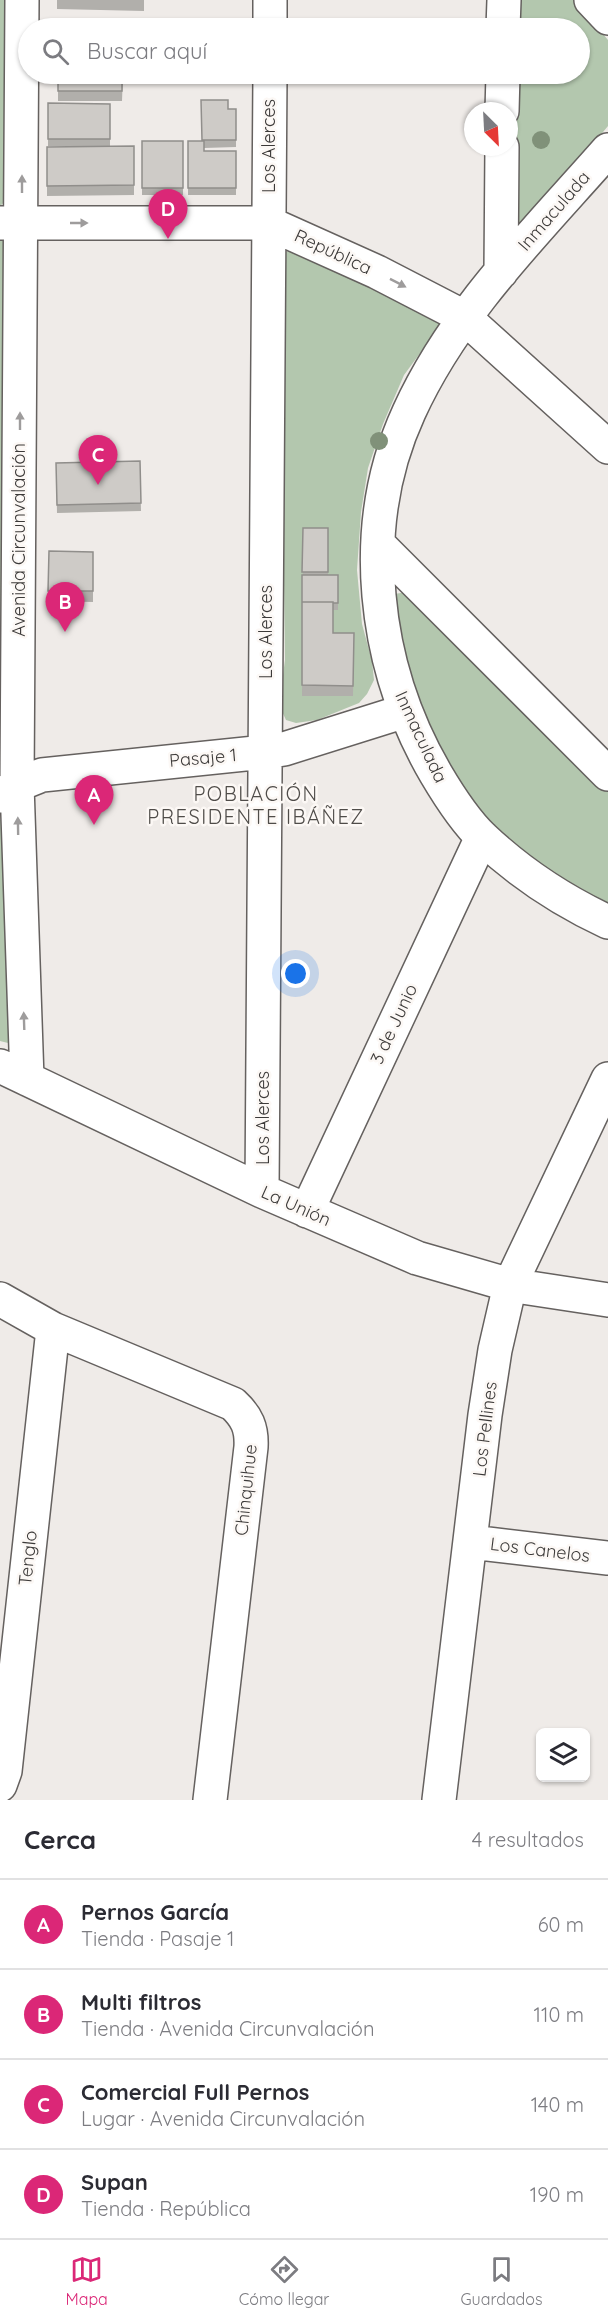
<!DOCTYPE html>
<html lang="es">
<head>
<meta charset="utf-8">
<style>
	:root { --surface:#fff; --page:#f2f2f3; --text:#2b2b33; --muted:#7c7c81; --line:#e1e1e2; --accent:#db2777 }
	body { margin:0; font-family:Quicksand,sans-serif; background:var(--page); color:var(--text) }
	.controls { position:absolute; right:18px; bottom:18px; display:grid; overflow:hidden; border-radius:9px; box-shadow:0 2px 4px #0004 }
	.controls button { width:54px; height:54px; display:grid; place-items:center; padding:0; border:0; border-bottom:2px solid var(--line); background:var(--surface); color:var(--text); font:30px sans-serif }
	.compass { position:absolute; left:464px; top:102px; width:54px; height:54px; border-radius:50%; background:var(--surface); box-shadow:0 2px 4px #0004; rotate:156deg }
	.you { position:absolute; left:296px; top:974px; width:21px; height:21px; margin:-15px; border:4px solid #fff; border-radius:50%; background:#1a73e8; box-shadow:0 0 0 9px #1a73e833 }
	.badge { display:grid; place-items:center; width:39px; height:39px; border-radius:50%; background:var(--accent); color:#fff; font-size:20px; font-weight:700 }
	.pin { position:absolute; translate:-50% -50px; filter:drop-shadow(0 2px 3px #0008) }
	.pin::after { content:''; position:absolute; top:32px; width:21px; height:18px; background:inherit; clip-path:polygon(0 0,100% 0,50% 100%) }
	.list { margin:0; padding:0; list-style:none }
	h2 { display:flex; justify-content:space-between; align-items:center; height:78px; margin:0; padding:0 24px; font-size:26px }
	h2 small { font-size:20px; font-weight:400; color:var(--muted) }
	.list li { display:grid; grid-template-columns:39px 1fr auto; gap:18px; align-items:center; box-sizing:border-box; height:90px; padding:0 24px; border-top:2px solid var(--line) }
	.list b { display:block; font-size:22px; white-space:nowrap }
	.list p { margin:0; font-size:20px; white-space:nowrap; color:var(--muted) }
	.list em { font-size:20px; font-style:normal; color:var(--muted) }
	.icon { flex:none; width:33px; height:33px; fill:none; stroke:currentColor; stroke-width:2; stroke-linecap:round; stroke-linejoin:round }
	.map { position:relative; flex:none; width:608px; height:1800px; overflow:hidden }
	.search { position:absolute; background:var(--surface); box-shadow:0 2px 4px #0004; left:18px; right:18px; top:18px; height:66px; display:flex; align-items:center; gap:15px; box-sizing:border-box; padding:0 21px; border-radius:33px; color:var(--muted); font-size:22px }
	.sheet { height:438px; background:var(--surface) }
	nav { display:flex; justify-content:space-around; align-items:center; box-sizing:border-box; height:84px; border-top:2px solid var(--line); background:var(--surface); font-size:16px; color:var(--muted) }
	nav a { display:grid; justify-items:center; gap:3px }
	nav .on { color:var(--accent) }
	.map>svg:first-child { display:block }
	.green { fill:#b3c7ae }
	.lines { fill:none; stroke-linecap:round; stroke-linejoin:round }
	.minor-casing { stroke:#65615f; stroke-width:36 }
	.minor { stroke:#fff; stroke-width:33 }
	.tree { fill:#809179 }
	.wall { fill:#b1afab }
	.building { fill:#cecbc7; stroke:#908e8b; stroke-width:1.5 }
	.oneway { fill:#9e9c9c }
	.labels { text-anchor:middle; stroke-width:5; stroke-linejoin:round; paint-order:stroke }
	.street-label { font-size:18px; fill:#3c3a39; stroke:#fcf8f5 }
	.neighbourhood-label { font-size:20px; letter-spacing:1.5px; fill:#4f4c49; stroke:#fcf8f5 }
</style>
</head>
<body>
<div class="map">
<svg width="608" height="1800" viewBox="0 0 608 1800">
	<rect width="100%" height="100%" fill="#efebe8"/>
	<path class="green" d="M0,0H12L8,199L0,206Z
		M516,0H574L608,40V126L529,221L520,224L516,222L512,208L515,74H580V28H516Z
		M0,233L7,237L8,771L0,784Z
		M291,250L446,318L404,375L383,424L368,468L361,512L357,570L362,624L372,661L374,680L367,694L359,703L317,720L296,723L286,720L279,705L285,660L283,508L286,252Z
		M401,593H409L608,790V907L566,887L486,821L456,786L404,674L394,594Z
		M3,819L12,1044L0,1041V820Z"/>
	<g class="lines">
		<g class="minor-casing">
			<path id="minor" d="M22,0L17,785L27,1079
				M591,0L608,18
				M270,28V0
				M503,28L504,0
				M502,111L503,74
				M608,150C536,232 455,311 409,412C356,527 373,666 436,774C449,796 465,821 483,838C519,872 563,901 608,922
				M0,223H268L377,272L464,317L608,447
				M501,272L502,147
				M379,545L608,774
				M0,796L17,785L42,775L265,752L284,749L405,711
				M0,1066L262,1191L417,1258L510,1285L608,1300
				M262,1191L270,74
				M307,1211L482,837
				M0,1299L53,1329L233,1404C247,1417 252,1428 251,1447L210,1800
				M471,1542L608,1558
				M0,1785L5,1771L53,1329
				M439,1800L485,1415L495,1350L510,1285L608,1079"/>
		</g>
		<use href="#minor" class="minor"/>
	</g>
	<g class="tree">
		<circle cx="541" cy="140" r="9"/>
		<circle cx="379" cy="441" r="9"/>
	</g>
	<path class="wall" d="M57,0H144V11L57,9Z
		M58,74H123L122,101H58Z
		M48,103L110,104V146H134V195L47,196V147L106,146H48Z
		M228,109H236V147L204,148V151H236V195H188V141H202Z
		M142,141H183V195H142Z
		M140,461L141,511L57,513L56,463Z
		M303,528H328V575H338V610H333V633H354L353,696H302Z
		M49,551L93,552V602L48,601Z"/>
	<path class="building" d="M58,74H122V91H58Z
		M201,100H228V109H236V140H202Z
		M48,103L110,104V139H48Z
		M142,141H183V188H142Z
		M188,141H204V151H236V188H188Z
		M134,146V185L47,186V147Z
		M140,461L141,503L57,505L56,463Z
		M303,528H328V572H302Z
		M49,551L93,552V591H48Z
		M302,575H338V603H333V602H302V603Z
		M302,602H333V633H354L353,686L302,685Z"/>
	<defs><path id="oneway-solid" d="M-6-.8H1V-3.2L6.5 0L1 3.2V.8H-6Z" transform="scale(1.5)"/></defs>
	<g class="oneway">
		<use href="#oneway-solid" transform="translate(22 184) rotate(-90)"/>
		<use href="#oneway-solid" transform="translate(79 223)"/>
		<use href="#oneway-solid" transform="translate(398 283) rotate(27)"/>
		<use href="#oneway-solid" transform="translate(20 421) rotate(-90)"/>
		<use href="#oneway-solid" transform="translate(18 826) rotate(-91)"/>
		<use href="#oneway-solid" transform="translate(24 1021) rotate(-92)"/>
	</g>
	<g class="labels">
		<g class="street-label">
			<text transform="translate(269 146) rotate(-90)" y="6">Los Alerces</text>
			<text transform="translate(554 211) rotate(-49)" y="6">Inmaculada</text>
			<text transform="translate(333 252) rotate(25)" y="6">República</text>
			<text transform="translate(19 540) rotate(-90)" y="6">Avenida Circunvalación</text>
			<text transform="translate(266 632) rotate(-90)" y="6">Los Alerces</text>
			<text transform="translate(421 737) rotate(65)" y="6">Inmaculada</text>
			<text transform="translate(203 758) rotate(-5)" y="6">Pasaje 1</text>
			<text transform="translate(394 1024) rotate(-65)" y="6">3 de Junio</text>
			<text transform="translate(263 1118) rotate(-90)" y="6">Los Alerces</text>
			<text transform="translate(296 1206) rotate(24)" y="6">La Unión</text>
			<text transform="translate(485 1429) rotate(-83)" y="6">Los Pellines</text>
			<text transform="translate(246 1490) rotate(-84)" y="6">Chinquihue</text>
			<text transform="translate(540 1550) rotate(7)" y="6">Los Canelos</text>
			<text transform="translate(28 1558) rotate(-84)" y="6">Tenglo</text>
		</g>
		<g class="neighbourhood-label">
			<text x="256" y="801">POBLACIÓN<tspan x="256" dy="23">PRESIDENTE IBÁÑEZ</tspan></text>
		</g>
	</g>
</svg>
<div class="controls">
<button><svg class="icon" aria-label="layers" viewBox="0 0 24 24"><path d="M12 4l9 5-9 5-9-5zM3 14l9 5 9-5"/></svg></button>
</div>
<svg class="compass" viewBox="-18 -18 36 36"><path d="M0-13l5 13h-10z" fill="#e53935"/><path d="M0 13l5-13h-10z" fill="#7c7c81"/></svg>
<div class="you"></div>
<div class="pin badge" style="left:94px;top:825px">A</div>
<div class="pin badge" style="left:65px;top:632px">B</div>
<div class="pin badge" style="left:98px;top:485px">C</div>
<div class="pin badge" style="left:168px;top:239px">D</div>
<div class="search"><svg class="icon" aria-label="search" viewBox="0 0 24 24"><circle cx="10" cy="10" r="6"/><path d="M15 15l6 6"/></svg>Buscar aquí</div>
</div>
<section class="sheet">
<h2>Cerca<small>4 resultados</small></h2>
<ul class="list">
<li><span class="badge">A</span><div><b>Pernos García</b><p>Tienda · Pasaje 1</p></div><em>60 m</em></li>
<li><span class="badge">B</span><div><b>Multi filtros</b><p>Tienda · Avenida Circunvalación</p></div><em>110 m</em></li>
<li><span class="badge">C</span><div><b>Comercial Full Pernos</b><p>Lugar · Avenida Circunvalación</p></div><em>140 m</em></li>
<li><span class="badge">D</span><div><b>Supan</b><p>Tienda · República</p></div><em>190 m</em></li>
</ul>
</section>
<nav>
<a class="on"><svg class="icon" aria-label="map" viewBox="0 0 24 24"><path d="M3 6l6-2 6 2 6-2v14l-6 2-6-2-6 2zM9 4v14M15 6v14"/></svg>Mapa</a>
<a><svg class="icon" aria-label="directions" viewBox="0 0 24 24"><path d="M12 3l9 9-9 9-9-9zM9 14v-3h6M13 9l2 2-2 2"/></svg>Cómo llegar</a>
<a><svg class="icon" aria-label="saved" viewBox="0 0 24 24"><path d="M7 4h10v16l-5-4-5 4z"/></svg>Guardados</a>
</nav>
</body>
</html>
